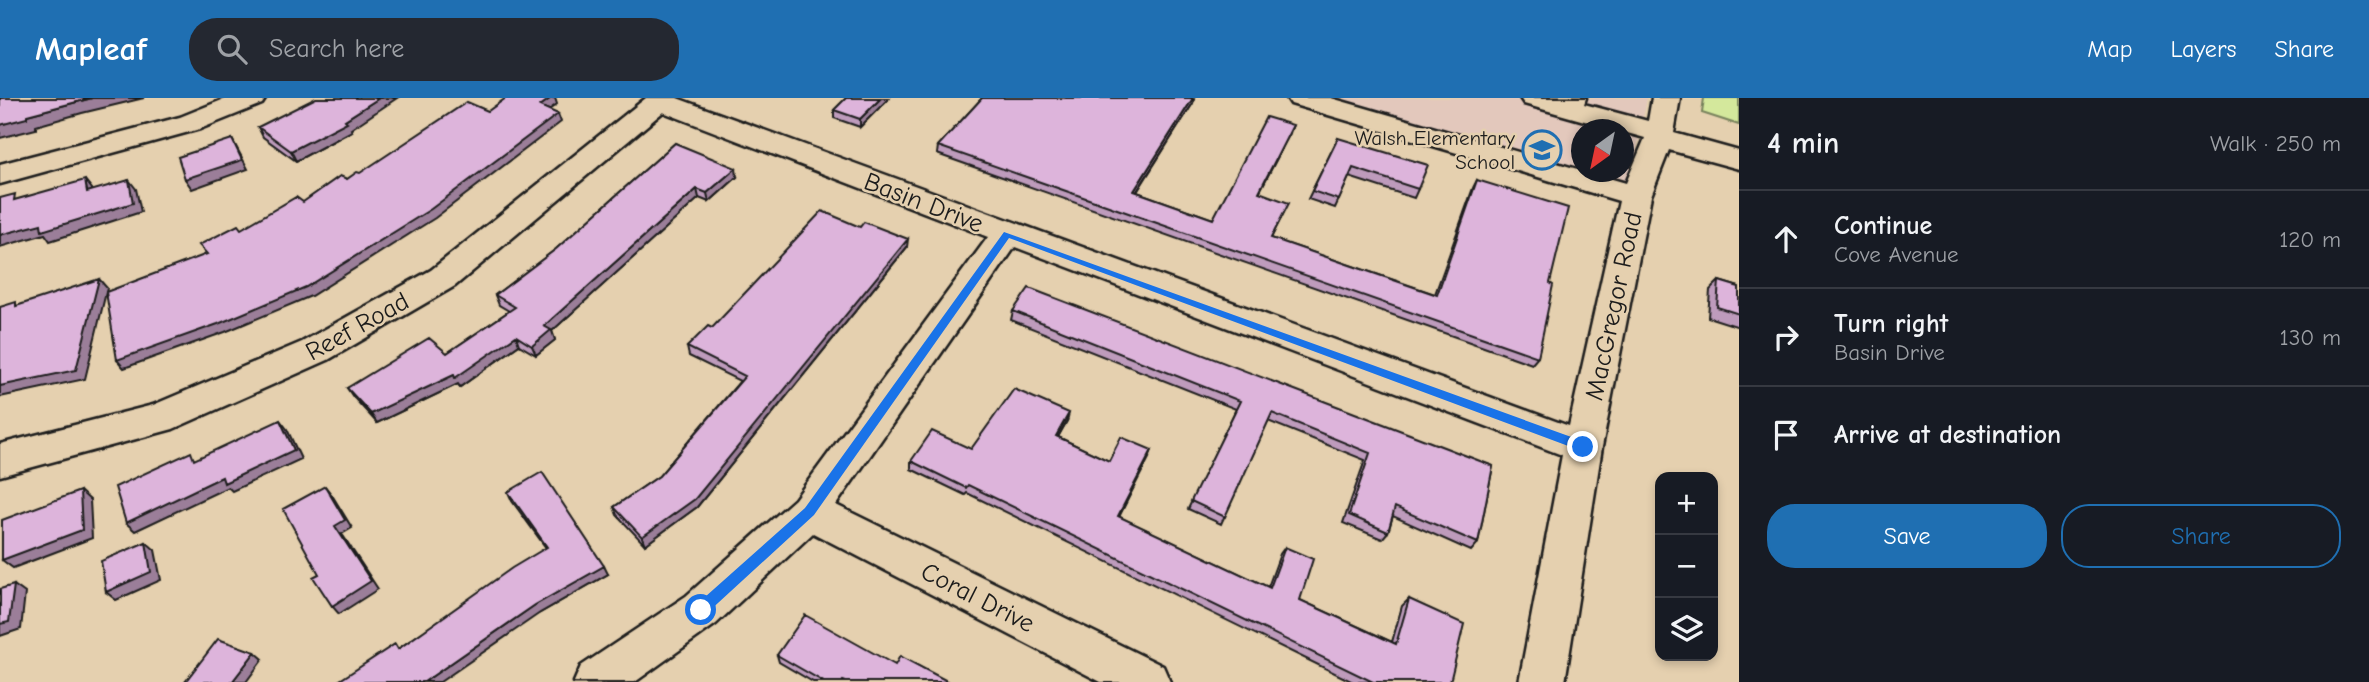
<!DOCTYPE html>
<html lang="en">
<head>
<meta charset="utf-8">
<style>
	:root { --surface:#171b24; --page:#242831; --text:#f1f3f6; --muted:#9ea1a6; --line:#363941; --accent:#1f6fb2 }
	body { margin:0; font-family:"Comic Neue",sans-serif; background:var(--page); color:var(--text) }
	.controls { position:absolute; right:21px; bottom:21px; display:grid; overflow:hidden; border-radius:14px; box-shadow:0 4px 10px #0003 }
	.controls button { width:63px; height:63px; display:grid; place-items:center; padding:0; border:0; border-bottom:2px solid var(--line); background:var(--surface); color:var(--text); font:35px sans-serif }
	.compass { position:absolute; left:1571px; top:21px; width:63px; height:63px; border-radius:50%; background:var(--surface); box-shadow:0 4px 10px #0003; rotate:213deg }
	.stop { position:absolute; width:21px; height:21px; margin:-16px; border:5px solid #1a73e8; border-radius:50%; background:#fff }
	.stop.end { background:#1a73e8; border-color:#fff; box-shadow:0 2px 7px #0008 }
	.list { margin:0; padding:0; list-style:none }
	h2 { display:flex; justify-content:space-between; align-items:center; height:91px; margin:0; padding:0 28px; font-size:30px }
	h2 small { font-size:23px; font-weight:400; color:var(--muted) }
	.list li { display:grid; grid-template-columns:46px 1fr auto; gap:21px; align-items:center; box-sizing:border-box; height:98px; padding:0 28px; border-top:2px solid var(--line) }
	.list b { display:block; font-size:26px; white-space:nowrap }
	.list p { margin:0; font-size:23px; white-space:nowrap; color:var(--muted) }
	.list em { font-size:23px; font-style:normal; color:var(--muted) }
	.actions { display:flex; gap:14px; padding:21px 28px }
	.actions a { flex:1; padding:16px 0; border:2px solid var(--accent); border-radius:28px; text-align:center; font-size:24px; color:var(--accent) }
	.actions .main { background:var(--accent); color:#fff }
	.icon { flex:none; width:38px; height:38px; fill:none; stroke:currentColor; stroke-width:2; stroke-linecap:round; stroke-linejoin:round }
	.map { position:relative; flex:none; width:1739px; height:584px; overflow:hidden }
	header { display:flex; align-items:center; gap:42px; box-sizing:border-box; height:98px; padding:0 35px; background:var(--accent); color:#fff }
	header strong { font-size:33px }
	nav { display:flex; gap:38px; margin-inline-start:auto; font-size:24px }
	.search { width:490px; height:63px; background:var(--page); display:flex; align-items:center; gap:18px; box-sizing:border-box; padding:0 24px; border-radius:28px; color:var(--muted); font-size:26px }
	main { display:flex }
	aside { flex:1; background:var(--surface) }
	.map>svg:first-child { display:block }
	.built { fill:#e3c8bc; fill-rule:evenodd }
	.green { fill:#d4e89c; stroke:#78825c; stroke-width:2 }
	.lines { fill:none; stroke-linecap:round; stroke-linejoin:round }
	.minor-casing { stroke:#1c1c1c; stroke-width:5 }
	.minor { fill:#e5d0af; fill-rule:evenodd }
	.wall { fill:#be9bbc; stroke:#1c1c1c; stroke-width:2 }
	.shaded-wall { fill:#9b7e99; stroke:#1c1c1c; stroke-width:2 }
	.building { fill:#ddb4db; stroke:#1c1c1c; stroke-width:2 }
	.route { fill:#1a73e8 }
	.labels { text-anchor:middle; stroke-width:5; stroke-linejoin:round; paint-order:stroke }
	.far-poi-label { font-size:21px; fill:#1c1c1c; stroke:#e5d0af; text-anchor:end }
	.street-label { font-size:26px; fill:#1c1c1c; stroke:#e5d0af }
</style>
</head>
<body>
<header>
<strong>Mapleaf</strong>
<div class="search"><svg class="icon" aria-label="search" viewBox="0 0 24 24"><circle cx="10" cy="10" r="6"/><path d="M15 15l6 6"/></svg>Search here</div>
<nav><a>Map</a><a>Layers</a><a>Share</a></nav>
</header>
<main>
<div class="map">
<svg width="1739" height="584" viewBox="0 0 1739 584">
	<rect width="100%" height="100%" fill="#e5d0af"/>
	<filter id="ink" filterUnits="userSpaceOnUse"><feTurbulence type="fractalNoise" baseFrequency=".0143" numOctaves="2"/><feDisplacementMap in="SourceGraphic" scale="14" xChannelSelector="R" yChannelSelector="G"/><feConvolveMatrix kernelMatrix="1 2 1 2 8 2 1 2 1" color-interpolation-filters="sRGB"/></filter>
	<g filter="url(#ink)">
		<path class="built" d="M1322,0H1647L1629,90ZM1582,32H1624V74H1582Z"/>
		<path class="green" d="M1704,0H1739V27L1702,15Z"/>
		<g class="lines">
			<g class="minor-casing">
				<path id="minor" d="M227,0H266L262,6L200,31L0,86V66L180,19Z
					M646,0H677L1569,328L1619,103L1291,6L1287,0H1331L1626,85L1645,40L1524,6L1520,0H1586L1584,6L1648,23L1652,0H1680L1674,35L1739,53V71L1669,52L1651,98L1602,349L1565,584H1519L1562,357L1015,149L836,407L1163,568L1170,584H1101L813,435L716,526L635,584H574L581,568L686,498L795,401L988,139L663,14L455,188L328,262L173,331L0,378V346L153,307L302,244L431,172Z"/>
			</g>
			<use href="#minor" class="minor"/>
		</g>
		<path class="wall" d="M846,0H889L860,29L834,20V12Z
			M982,0H1194L1193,5L1137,94L1213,121L1290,35L1259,95L1285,112L1271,140L1435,196L1473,90L1477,82L1550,185L1538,259L1532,266L937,56L938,48Z
			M258,29L351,31L352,33L296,63L263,39Z
			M1338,40L1418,91L1414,100L1349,79L1335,110L1308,101Z
			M675,45L737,79L709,104L699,100L552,233L555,242L536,257L519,247L460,289L458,286L377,325L353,299L347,290L447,255L509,213L499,207L495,197L556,151Z
			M907,149L697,409L645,447L617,417L614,409L659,378L740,283L689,258L687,249L712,230Z
			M1719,183L1739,189V229L1708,219L1710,192Z
			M1013,213L1493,368L1478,445L1471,453L1393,418L1388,434L1382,441L1343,425L1365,362L1268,323L1221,426L1188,411L1236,311L1011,222Z
			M1067,323L1058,339L1109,363L1152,352L1119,419L1268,489L1280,456L1285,449L1300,502L1392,544L1402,508L1409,501L1450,584H1353L967,395L965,397L911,371V363L971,351Z
			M508,394L608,476L540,515L337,584L399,550L546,450L512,403Z
			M777,557L895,567L949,584H813L779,564Z"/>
		<path class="shaded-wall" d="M92,0H144L82,15L36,28V31L0,40V27L27,17Z
			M379,0H397L351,31L352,33L296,63L291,53L345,22Z
			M551,0H555L557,6L542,17L540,8Z
			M881,0H889L860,29V21Z
			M1193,0H1194L1193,5L1132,101L1134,93Z
			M558,16L561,24L435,120L311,198L225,234L124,270L117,262Z
			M1293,27L1290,35L1255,102L1259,94Z
			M232,41L248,71L192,91L185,81Z
			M736,70L737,79L709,104L707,95Z
			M85,82L92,91L94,104L87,94Z
			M129,82L136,91L141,114L50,143L45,136L0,149V137Z
			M697,91L699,100L552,233L555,242L536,257L532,248L544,228Z
			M908,141L907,149L697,409L645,447L642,439Z
			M99,181L107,190L85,281L0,299V288Z
			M516,238L519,247L460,289L458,286L377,325L371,316Z
			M1069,315L1067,323L1054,346L1056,338Z
			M280,322L287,331L301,361L232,393L228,389L135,433L126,425Z
			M1152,352L1149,360L1115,426L1118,418Z
			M325,388L332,397L352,430L342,436L378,491L339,516L332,508L335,428Z
			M80,393L90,402L92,440L13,470L2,462Z
			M146,444L155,452L161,482L116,502L106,494Z
			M604,468L608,476L540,515L440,584H424L535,507Z
			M14,487L25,495L21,531L0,538V526Z
			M255,554L263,561L246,584H232Z"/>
		<path class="building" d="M0,0H92L27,17V20L0,27Z
			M316,0H379L345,22L347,24L291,53L258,29Z
			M506,0H551L540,8L558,16L431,111L306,189L218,226L117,262L106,194L207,156L199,147L238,127L241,131L296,99L303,104L340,78L347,81L357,74L360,75L467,4L488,13Z
			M846,0H881L860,21L834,12Z
			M982,0H1193L1134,93L1213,121L1266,19L1293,27L1259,94L1289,105L1271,140L1437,197L1477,82L1568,110L1550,185L1553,187L1538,259L938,48Z
			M1338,40L1428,67L1418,91L1353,70L1339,102L1312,93Z
			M232,41L242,62L185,81L178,59Z
			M675,45L736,70L707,95L697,91L544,228L551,232L532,248L516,238L455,280L454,277L371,316L347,290L429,240L447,255L515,209L495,197L556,151Z
			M85,82L87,94L129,82L133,105L42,133L41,126L0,137V100L15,96L14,102Z
			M822,113L860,129L864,124L908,141L695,401L642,439L614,409L659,378L745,278L687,249L708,228L712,230Z
			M99,181L76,272L0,288V209L16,204V208Z
			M1719,183L1739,189V216L1717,209Z
			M1029,190L1493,368L1478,445L1395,409L1388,434L1349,417L1370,355L1272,315L1225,419L1191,403L1240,303L1013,213Z
			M1014,291L1069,315L1056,338L1109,363L1121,339L1152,352L1118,418L1270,490L1285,449L1313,461L1300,502L1396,546L1409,501L1464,526L1450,584H1373L968,387L966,390L911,363L932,333L971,351Z
			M280,322L294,352L224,385L222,379L126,425L115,389L191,354L194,362Z
			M542,374L604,468L535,507L424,584H337L395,546L398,551L512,470L547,449L508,394Z
			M325,388L345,422L335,428L371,483L332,508L313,479L319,476L283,411Z
			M80,393L82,432L2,462V422Z
			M146,444L151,474L106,494L101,463Z
			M14,487L9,524L0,526V491Z
			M805,517L895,567L900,558L949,584H846L843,583L842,584H824L777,557Z
			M218,541L255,554L232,584H185Z"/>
	</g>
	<path class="route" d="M1004,134L1588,345L1589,349L1583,353L1579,352L1009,140L814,417L706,516H696V507L805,410Z"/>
	<defs>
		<g id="school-ring" transform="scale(2.0125)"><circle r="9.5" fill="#e5d0af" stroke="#1f6fb2" stroke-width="1.5"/><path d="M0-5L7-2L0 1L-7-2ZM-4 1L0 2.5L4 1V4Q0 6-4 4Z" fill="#1f6fb2"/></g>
	</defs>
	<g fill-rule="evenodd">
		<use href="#school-ring" x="1542" y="52"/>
	</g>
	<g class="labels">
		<g class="far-poi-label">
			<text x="1515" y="47">Walsh Elementary<tspan x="1515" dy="24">School</tspan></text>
		</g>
		<g class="street-label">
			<text transform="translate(924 104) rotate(21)" y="9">Basin Drive</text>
			<text transform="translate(1613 208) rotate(-78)" y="9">MacGregor Road</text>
			<text transform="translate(357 228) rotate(-29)" y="9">Reef Road</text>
			<text transform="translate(978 499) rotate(27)" y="9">Coral Drive</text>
		</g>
	</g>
</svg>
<div class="controls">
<button>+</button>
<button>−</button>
<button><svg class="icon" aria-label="layers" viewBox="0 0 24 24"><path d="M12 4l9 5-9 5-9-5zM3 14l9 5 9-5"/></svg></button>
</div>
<svg class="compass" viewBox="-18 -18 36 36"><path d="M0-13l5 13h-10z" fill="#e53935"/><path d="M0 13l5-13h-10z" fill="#9ea1a6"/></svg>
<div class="stop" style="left:701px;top:512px"></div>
<div class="stop end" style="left:1583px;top:349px"></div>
</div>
<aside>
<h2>4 min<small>Walk · 250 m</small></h2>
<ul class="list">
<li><svg class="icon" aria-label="ahead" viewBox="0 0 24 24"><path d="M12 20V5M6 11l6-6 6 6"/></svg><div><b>Continue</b><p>Cove Avenue</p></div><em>120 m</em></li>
<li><svg class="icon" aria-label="right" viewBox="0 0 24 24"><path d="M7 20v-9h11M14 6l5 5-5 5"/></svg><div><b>Turn right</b><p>Basin Drive</p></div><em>130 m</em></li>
<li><svg class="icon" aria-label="arrive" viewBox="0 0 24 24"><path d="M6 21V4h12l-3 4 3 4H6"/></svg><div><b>Arrive at destination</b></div></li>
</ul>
<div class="actions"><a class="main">Save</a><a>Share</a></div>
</aside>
</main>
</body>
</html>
